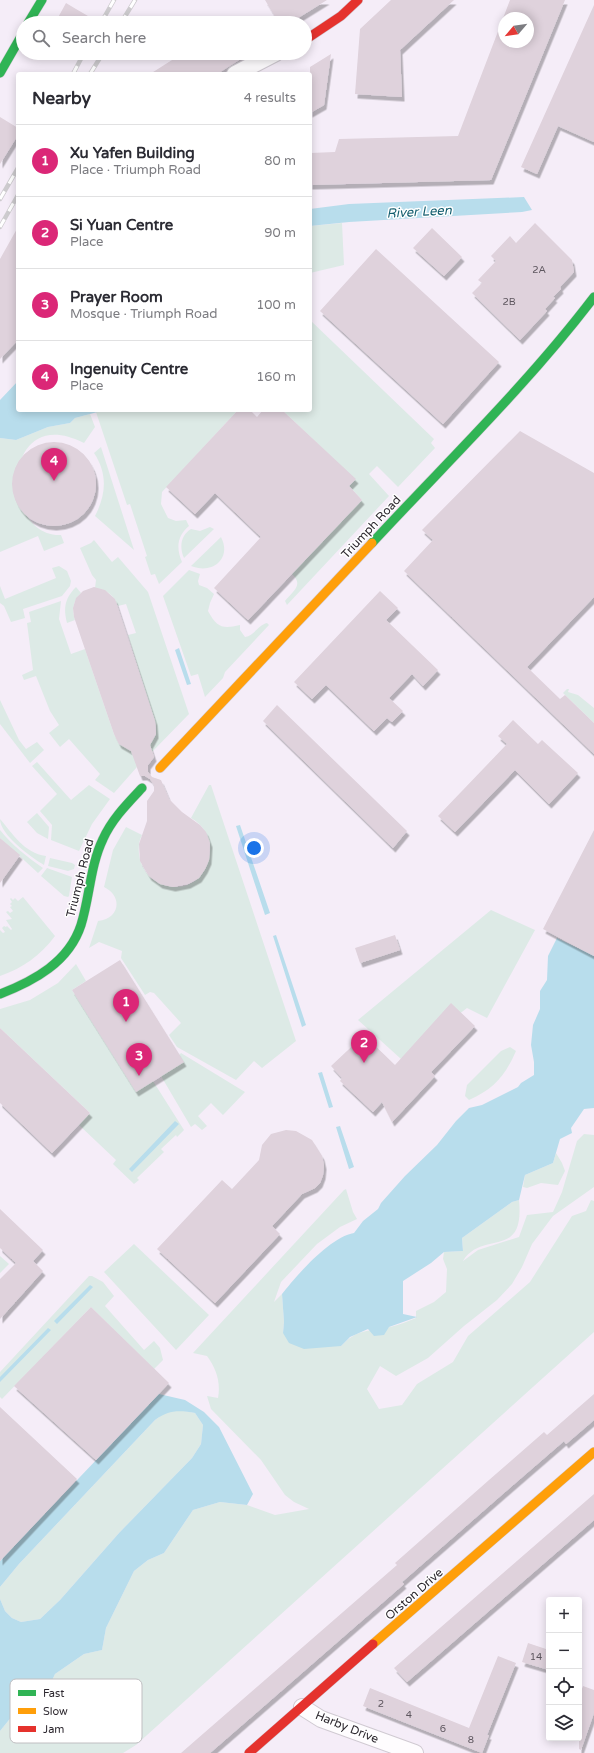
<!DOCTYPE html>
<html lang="en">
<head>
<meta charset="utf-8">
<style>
	:root { --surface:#fff; --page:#f2f2f3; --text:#2b2b33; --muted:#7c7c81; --line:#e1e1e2; --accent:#db2777 }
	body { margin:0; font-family:"Varela Round",sans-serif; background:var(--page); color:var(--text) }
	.controls { position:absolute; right:12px; bottom:12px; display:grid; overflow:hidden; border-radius:4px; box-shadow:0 2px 10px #0003 }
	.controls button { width:36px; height:36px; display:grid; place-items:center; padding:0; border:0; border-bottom:1px solid var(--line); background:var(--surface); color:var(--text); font:20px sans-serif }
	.compass { position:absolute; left:498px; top:12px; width:36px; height:36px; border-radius:50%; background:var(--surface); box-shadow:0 2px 10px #0003; rotate:241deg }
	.you { position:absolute; left:254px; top:848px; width:14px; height:14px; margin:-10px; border:3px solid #fff; border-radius:50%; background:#1a73e8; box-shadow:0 0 0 6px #1a73e833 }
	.badge { display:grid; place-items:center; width:26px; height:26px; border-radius:50%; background:var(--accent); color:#fff; font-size:13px; font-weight:700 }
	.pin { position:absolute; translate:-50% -33px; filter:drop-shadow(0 1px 2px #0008) }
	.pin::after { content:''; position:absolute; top:21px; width:14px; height:12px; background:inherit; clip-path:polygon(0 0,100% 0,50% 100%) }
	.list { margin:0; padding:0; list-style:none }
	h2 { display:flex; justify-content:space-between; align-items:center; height:52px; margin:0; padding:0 16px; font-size:17px }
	h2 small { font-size:13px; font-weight:400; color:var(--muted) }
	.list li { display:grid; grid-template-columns:26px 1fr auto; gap:12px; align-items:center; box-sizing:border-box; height:72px; padding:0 16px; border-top:1px solid var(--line) }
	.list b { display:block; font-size:15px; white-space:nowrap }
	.list p { margin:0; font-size:13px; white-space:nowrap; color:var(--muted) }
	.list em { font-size:13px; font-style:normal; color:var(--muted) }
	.icon { flex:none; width:22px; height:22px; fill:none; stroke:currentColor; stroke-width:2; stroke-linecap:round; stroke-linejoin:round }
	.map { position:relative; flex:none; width:594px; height:1753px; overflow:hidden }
	.search { position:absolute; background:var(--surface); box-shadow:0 2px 10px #0003; left:16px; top:16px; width:296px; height:44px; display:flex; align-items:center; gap:10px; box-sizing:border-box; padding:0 14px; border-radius:22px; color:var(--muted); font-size:15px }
	.panel { position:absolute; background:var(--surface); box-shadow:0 2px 10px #0003; left:16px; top:72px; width:296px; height:340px; border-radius:4px }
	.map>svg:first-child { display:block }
	.green { fill:#ddeae6 }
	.water { fill:#b8ddec }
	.building { fill:#dfd2dc; fill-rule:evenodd; filter:url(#shadow) }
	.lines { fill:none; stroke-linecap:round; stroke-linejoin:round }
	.street-casing { stroke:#d0cad2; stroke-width:18 }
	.fast-casing { stroke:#d0cad2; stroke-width:10 }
	.slow-casing { stroke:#d0cad2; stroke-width:10 }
	.jam-casing { stroke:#d0cad2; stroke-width:10 }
	.street { stroke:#fefcfe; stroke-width:16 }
	.fast { stroke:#30b455; stroke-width:9 }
	.slow { stroke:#ff9f0a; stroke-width:9 }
	.jam { stroke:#e5322d; stroke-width:9 }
	.rail-casing { stroke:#cdcbce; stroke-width:4.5 }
	.rail { stroke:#fff; stroke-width:3; stroke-dasharray:9; stroke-linecap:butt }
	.labels { text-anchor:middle; stroke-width:3; stroke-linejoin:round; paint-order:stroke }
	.number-label { font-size:10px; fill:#5d565e }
	.street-label { font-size:12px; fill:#2d282f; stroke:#fff }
	.water-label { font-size:13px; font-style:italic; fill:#125d6e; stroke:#fff }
	.key { fill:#fff; stroke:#c0bec1; stroke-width:1 }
	.key-label { font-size:11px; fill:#2d282f }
</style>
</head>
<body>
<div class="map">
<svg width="594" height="1753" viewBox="0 0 594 1753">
	<defs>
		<filter id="shadow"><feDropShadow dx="2.5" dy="4.5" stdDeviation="0" flood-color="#0004"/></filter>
	</defs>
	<rect width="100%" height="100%" fill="#f5edf8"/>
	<path class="green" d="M342,223L344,265L310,273V226Z
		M310,320L434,439L431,443L435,448L398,487L377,466L369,474L389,496L287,605L285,601C293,591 304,585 292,574L362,500L349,486L355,479L282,410H310Z
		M105,410H238L162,492L161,504L168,518L176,521L186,520L189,526C177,536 176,548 182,562L159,584L155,574L151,575L145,557L147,556L130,504L127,505L96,412Z
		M90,414L95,427L84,443C0,400 0,538 61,535L64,543L44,551L38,536L0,552V438L16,440L48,427L70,423L75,418Z
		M101,447L134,550L95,516C106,495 108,474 94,453Z
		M210,527L214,529L184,558C179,547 181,535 191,529L200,531Z
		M221,537C232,558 213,575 191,566Z
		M94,540L112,562L118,557L148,592L189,714L152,752L149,744L156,734V725L128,635L136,633L126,604L118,606C113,595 108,590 95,588L96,580L92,575L80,548L91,543Z
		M59,566L67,571L71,581L70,586L62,596L23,609L25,618L11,622L4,606L0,603V586L5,599L56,578L52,568Z
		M189,570L200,574L198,581L199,585L207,588L214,594L210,603L208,611C217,628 223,629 240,625V630L245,637C254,636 258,625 267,623L269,625L225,672L223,678L205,697L198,674L191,676L163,596Z
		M76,587L81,593C73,601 72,610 75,620L67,623C63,608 65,598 76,587Z
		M61,601L59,619L71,654L85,649L114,734L119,744L131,749L137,767L114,793L95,780L100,774L69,739L60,747L49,733L59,725L50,711L36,676L24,680L22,675L33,670L27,623L31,622L29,612Z
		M567,689H569L568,692L578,695L594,708V723L563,693Z
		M0,700L19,740L26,749L37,742L44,750L30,763L0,724Z
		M37,762L71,800L89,785L110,799L92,824L79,851L51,840L52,825L40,811L57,794L32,766Z
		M209,785H211L296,1041L262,1068L254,1061L236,1080L177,1047L169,1035L181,1023L154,993L150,992L145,995L121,958L122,951L99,942L89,948L98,921C120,919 123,896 104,887L113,850L126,827L142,835C137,844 138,858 143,867C147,876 155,882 164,885C205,899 229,840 191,818Z
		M37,813L49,827L48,839L37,833L27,822Z
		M0,819C13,834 24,853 46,856L44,865C31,857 0,835 0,819Z
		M0,830C12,845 27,857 43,868L38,873L0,838Z
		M50,858L72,863L75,865L74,869L68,871L48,866Z
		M47,868L72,877L69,896L68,897L64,896L41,876Z
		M23,897L55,936C40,956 23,968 0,976V930L3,933L5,932L2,928L4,926L6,927L7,926L11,930L12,929L6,920L12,919L6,912L8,911L10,913L13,911L10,907L12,906L10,904L12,902L10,899L11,898L13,900L15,898L18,901Z
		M491,910L535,930L487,1018L467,1008L401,1059L358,1020Z
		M76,964L86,981L72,990L136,1091L153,1081L184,1130L177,1137L176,1135L161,1149L164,1152L137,1178L139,1180L134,1184L113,1164L116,1160L79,1125L90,1113L0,1028V1009L30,1000L58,983Z
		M510,1047L516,1051C505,1076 494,1089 469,1100L465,1096L467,1085L501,1051Z
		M181,1053L245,1092L223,1115L211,1103L198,1116L207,1126L202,1130L195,1124L191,1127L161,1076Z
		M584,1134L594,1135V1187L553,1216L532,1244L522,1267L512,1284L497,1300L464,1326L428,1358L396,1376L380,1366L367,1389L379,1409L402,1405L417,1384L453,1362L468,1336L530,1282L572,1216L586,1211L591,1200L594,1201V1332L136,1745L123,1753H0V1731L17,1710L21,1701L42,1694L49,1687L55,1674L84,1654L102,1650L106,1628L134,1571L148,1560L164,1553L193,1510L220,1502L247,1505L275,1515L309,1509L294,1502L285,1495L261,1460L211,1409L207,1396L218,1398C221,1382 216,1368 207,1356L193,1353L344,1190L346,1189L353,1212L357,1219L340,1227L317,1244L281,1282L274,1302L282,1294L284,1322L283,1333L341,1346C358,1328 368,1332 390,1327C399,1325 408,1321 416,1318V1311L434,1302L446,1292L447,1269L443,1259L444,1252L463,1251L462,1238L512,1202L519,1200C525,1261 483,1229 463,1261L478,1250L519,1237L527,1215L553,1212L562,1192L577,1141Z
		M556,1153L562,1163L565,1171L558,1185L541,1183L527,1188L523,1187L525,1175L553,1163Z
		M134,1244L209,1315L176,1350L104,1272Z
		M0,1256L9,1264L0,1273Z
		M89,1276H92L103,1282L114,1296L105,1306L144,1350L154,1341L160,1348L163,1360L154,1369L91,1307L2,1399L0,1397V1372Z
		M179,1410L195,1413L203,1425L201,1444L192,1458L119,1533L60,1600L40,1619L21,1622L12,1618L5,1611L0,1599V1587L19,1564L155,1420L164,1413Z"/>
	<path class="water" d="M524,197L532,210L522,212L349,222L310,226V209L349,204Z
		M18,381V410H105L75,418L70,423L48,427L16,440L0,438V400Z
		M179,648L191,684L187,685L175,650Z
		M240,825L270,913L265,915L236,826Z
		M276,935L306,1025L302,1027L273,936Z
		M557,938L594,956V1108L584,1109L571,1128L572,1133L560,1139L553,1163L525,1175L519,1200L512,1202L462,1238L463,1251L444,1252L431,1263L403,1281V1314L417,1317L389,1327L384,1335L374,1336L368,1329L350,1337L341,1346L304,1349L289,1343L283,1333L284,1322L282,1294C297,1275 330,1237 354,1233L363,1221L378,1209L381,1203L405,1176L437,1145L456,1121L469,1108L482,1105L518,1087L521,1083L534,1075V1062L531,1045L533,1025L540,1009V991L547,980L548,956Z
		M322,1072L333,1107L329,1108L318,1073Z
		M175,1121L179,1124L132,1172L129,1169Z
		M340,1126L354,1167L349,1169L336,1127Z
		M90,1285L93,1287L57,1324L54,1321Z
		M48,1328L51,1330L0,1382V1377Z
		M159,1394L185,1400L204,1412L219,1427L253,1494L247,1505L220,1502L193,1510L164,1553L148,1560L134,1571L106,1628L102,1650L84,1654L55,1674L49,1687L42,1694L21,1701L17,1710L0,1731V1599L5,1611L12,1618L21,1622L40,1619L60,1600L119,1533L192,1458L201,1444L203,1425L195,1413C179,1410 168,1410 155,1420L19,1564L0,1587V1561Z"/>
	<path class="building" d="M265,0H327L290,23H279Z
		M391,0H454L400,50L402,97L355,94L360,29Z
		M510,0H565L491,180L310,185V153L335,152L339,139L458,136ZM504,18H528V42H504Z
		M66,3L76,9L100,23H55Z
		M594,5V142L558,126L537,174L521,167Z
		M183,53H250L217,74H150Z
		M331,54L324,105L310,113V67Z
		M0,117L18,128V135L0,164Z
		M535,223L572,260L574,272L560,287L561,289L553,297L555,298L545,309L547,311L520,340L472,293L482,283L478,280L496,261L491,256L510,236L516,243Z
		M18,227V340L0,359V259Z
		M432,228L462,257L444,276L413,248Z
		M376,249L499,362L443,424L320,311Z
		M238,410H250L257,417L263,410H282L356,479L349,486L362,500L248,620L214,588L261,537L215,493L195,514L166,487Z
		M520,431L594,473V597L527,667L560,699L565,695L594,723V754L404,571L433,540L422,530Z
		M12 484a42 42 0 1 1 84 0a42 42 0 1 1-84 0Z
		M94,587L105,590L115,599L155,721L156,734L150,745L154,757L148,765V772L152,777L161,780L169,799L182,812L200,825L206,832L210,843L209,860L205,869L199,878L188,884L173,887L160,884L149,876L140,861L139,844L147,821V801L154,791V785L150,779L145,776H140L131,751L119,744L114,734L74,617L73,608L76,598L83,591Z
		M380,591L398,608L386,620L438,670L423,686L412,674L389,698L403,711L392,722L387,718L374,731L326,685L312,699L294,682Z
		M277,705L407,831L393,848L263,721Z
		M513,720L538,744L542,740L578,773L549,804L515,770L455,832L438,816L507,744L498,736Z
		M594,830V956L543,929Z
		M0,838L20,855L0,883Z
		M395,935L400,950L360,963L355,948Z
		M120,960L184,1062L136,1092L72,990Z
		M451,1003L475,1026L431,1072L435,1076L392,1122L382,1102L373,1112L340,1081L342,1078L331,1066L364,1035L395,1065Z
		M0,1028L90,1113L52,1153L0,1103Z
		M286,1130L296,1131L312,1140L322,1156L324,1165L323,1175L320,1183L315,1188L302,1194L272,1226L280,1234L215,1303L157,1249L222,1180L232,1189L259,1160L262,1145L271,1134Z
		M0,1209L43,1250L33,1261L43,1271L0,1319V1279L16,1263L0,1248Z
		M91,1307L169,1383L96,1460L14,1386Z
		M594,1394V1420L566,1444L564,1441L505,1492L402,1582L404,1584L210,1753H181L397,1565L395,1563L489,1480L544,1432L547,1435Z
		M0,1407L77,1479L0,1561Z
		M594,1494V1520L407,1682L394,1668Z
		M528,1643L549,1650V1670L522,1662Z
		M498,1656L516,1663L487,1735H489L482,1753L363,1706L370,1688L469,1728Z
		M583,1686L594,1690V1713L581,1750L579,1749V1697Z"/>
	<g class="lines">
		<g class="street-casing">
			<path id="street" d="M235,74L276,53
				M302,1707L321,1719L415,1753"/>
		</g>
		<g class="fast-casing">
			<path id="fast" d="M28,23L42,0
				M0,73L23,33
				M372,543C447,462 527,385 594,297
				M0,994C34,981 69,962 81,925C90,896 90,866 103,839C112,819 127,804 142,788"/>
		</g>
		<g class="slow-casing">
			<path id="slow" d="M160,768L372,543
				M373,1644L594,1452"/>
		</g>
		<g class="jam-casing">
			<path id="jam" d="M305,40L341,16L358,0
				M249,1753L373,1644"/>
		</g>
		<use href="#street" class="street"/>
		<use href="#fast" class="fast"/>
		<use href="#slow" class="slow"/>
		<use href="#jam" class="jam"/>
		<g class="rail-casing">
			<path id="rail" d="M101,23L114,0
				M121,23L135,0
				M73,74L84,53
				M90,74L103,53
				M0,199L18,168
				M0,227L18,195"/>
		</g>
		<use href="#rail" class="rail"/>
	</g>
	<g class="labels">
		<g class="number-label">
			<text x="539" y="273">2A</text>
			<text x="509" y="305">2B</text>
			<text x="536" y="1660">14</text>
			<text x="381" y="1707">2</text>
			<text x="409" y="1718">4</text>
			<text x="443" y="1732">6</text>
			<text x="471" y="1743">8</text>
		</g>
		<g class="street-label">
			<text transform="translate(371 527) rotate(-47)" y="4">Triumph Road</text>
			<text transform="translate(80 878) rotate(-76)" y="4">Triumph Road</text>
			<text transform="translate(414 1594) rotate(-41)" y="4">Orston Drive</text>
			<text transform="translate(347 1727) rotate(22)" y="4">Harby Drive</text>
		</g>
		<g class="water-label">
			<text transform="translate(419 211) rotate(-3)" y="5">River Leen</text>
		</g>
	</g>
	<rect x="10" y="1679" width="132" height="64" rx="6" class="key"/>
	<rect x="18" y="1690" width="18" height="6" fill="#30b455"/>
	<rect x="18" y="1708" width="18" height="6" fill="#ff9f0a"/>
	<rect x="18" y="1726" width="18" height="6" fill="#e5322d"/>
	<g class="key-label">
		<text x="43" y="1697">Fast</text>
		<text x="43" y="1715">Slow</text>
		<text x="43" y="1733">Jam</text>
	</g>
</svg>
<div class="controls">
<button>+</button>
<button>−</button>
<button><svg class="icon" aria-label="locate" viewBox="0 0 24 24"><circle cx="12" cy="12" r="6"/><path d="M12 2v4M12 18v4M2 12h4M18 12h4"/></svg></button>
<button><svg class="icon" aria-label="layers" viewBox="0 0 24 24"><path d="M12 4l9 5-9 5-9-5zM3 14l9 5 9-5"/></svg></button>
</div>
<svg class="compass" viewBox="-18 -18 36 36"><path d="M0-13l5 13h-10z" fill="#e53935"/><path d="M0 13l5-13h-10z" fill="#7c7c81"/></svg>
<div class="you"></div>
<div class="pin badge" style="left:126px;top:1022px">1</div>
<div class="pin badge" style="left:364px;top:1063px">2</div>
<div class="pin badge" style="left:139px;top:1076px">3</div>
<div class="pin badge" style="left:54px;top:481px">4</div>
<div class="search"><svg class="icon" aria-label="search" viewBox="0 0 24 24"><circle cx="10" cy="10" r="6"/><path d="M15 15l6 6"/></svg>Search here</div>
<section class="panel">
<h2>Nearby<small>4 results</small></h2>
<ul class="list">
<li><span class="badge">1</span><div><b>Xu Yafen Building</b><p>Place · Triumph Road</p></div><em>80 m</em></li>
<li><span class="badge">2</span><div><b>Si Yuan Centre</b><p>Place</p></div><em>90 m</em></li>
<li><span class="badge">3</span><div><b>Prayer Room</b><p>Mosque · Triumph Road</p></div><em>100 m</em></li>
<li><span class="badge">4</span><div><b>Ingenuity Centre</b><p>Place</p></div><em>160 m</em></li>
</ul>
</section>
</div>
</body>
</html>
